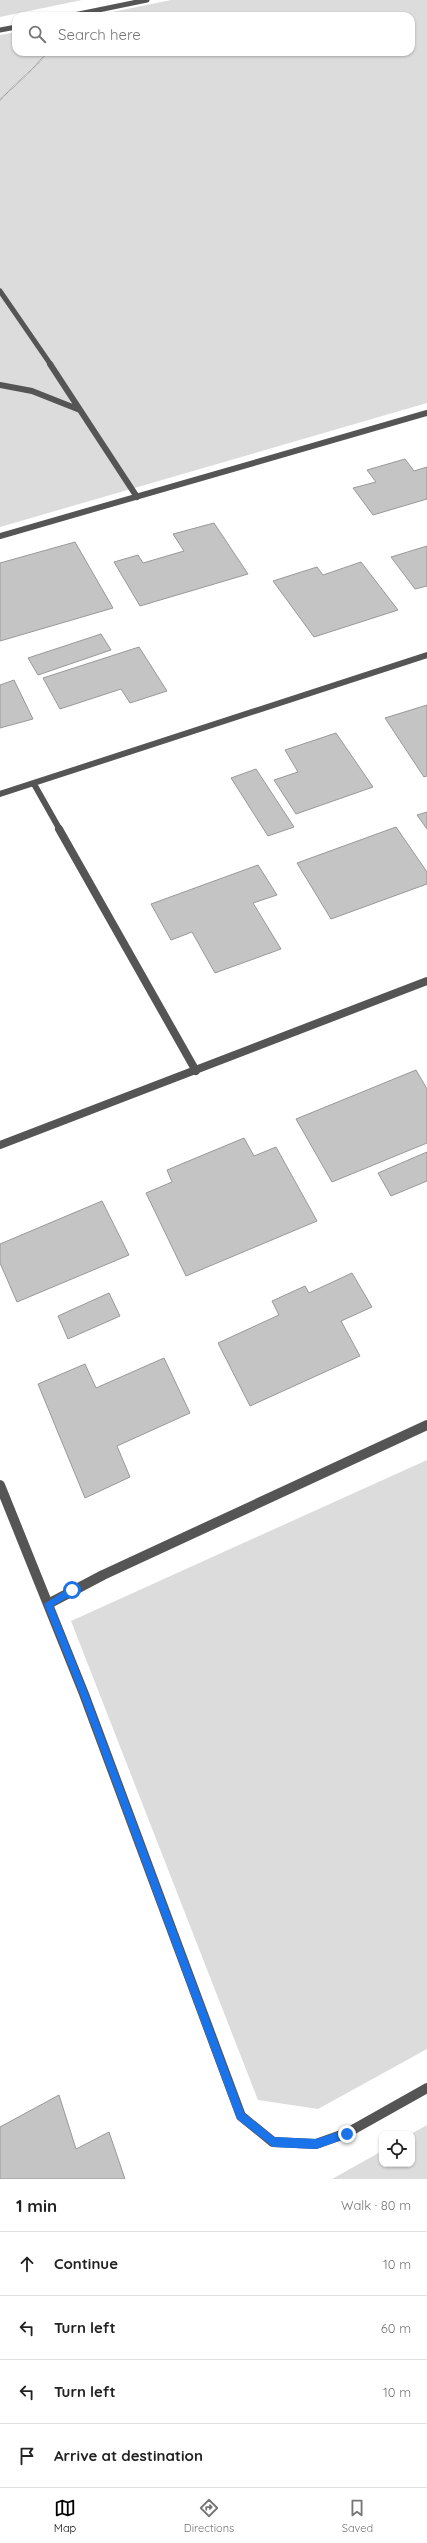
<!DOCTYPE html>
<html lang="en">
<head>
<meta charset="utf-8">
<style>
	:root { --surface:#fff; --page:#f2f2f2; --text:#222; --muted:#767676; --line:#e0e0e0; --accent:#000 }
	body { margin:0; font-family:Quicksand,sans-serif; background:var(--page); color:var(--text) }
	.controls { position:absolute; right:12px; bottom:12px; display:grid; overflow:hidden; border-radius:8px; box-shadow:0 1px 3px #0004 }
	.controls button { width:36px; height:36px; display:grid; place-items:center; padding:0; border:0; border-bottom:1px solid var(--line); background:var(--surface); color:var(--text); font:20px sans-serif }
	.stop { position:absolute; width:12px; height:12px; margin:-9px; border:3px solid #1a73e8; border-radius:50%; background:#fff }
	.stop.end { background:#1a73e8; border-color:#fff; box-shadow:0 1px 4px #0008 }
	.list { margin:0; padding:0; list-style:none }
	h2 { display:flex; justify-content:space-between; align-items:center; height:52px; margin:0; padding:0 16px; font-size:17px }
	h2 small { font-size:13px; font-weight:400; color:var(--muted) }
	.list li { display:grid; grid-template-columns:26px 1fr auto; gap:12px; align-items:center; box-sizing:border-box; height:64px; padding:0 16px; border-top:1px solid var(--line) }
	.list b { display:block; font-size:15px; white-space:nowrap }
	.list em { font-size:13px; font-style:normal; color:var(--muted) }
	.icon { flex:none; width:22px; height:22px; fill:none; stroke:currentColor; stroke-width:2; stroke-linecap:round; stroke-linejoin:round }
	.map { position:relative; flex:none; width:427px; height:2179px; overflow:hidden }
	.search { position:absolute; background:var(--surface); box-shadow:0 1px 3px #0004; left:12px; right:12px; top:12px; height:44px; display:flex; align-items:center; gap:10px; box-sizing:border-box; padding:0 14px; border-radius:12px; color:var(--muted); font-size:15px }
	.sheet { height:308px; background:var(--surface) }
	nav { display:flex; justify-content:space-around; align-items:center; box-sizing:border-box; height:56px; border-top:1px solid var(--line); background:var(--surface); font-size:11px; color:var(--muted) }
	nav a { display:grid; justify-items:center; gap:2px }
	nav .on { color:var(--accent) }
	.map>svg:first-child { display:block }
	.green { fill:#dcdcdc }
	.building { fill:#c4c4c4; stroke:#999 }
	.lines { fill:none; stroke-linecap:round; stroke-linejoin:round }
	.path { stroke:#777; stroke-width:1.5; stroke-dasharray:0.5 1; stroke-linecap:butt }
	.service-far1 { stroke:#555; stroke-width:5 }
	.service { stroke:#555; stroke-width:6 }
	.minor-far3 { stroke:#555; stroke-width:5 }
	.minor-far2 { stroke:#555; stroke-width:6 }
	.minor-far1 { stroke:#555; stroke-width:8 }
	.minor { stroke:#555; stroke-width:10 }
	.route { fill:#1a73e8 }
</style>
</head>
<body>
<div class="map">
<svg width="427" height="2179" viewBox="0 0 427 2179">
	<rect width="100%" height="100%" fill="#fff"/>
	<path class="green" d="M0,0H82L0,17Z
		M171,0H427V403L0,527V35L16,32V52H411V16H93Z
		M427,1460V2049L318,2109L258,2100L71,1621Z
		M427,2125V2179H332L382,2151V2164H412L411,2134Z"/>
	<path class="building" d="M405,459L414,471L427,467V499L373,515L353,488L376,482L367,470Z
		M214,523L248,574L140,606L114,562L138,555L143,563L184,551L173,534Z
		M75,542L113,608L0,641V563Z
		M427,546V586L415,589L391,557Z
		M361,562L398,610L314,637L273,581L317,567L323,575Z
		M101,634L111,650L38,675L28,658Z
		M139,647L167,691L130,703L121,689L60,709L43,678Z
		M14,680L33,719L0,728V685Z
		M427,705V776L424,777L385,718Z
		M336,733L373,787L296,814L274,780L298,772L285,750Z
		M256,769L294,827L268,836L231,778Z
		M427,812V829L417,815Z
		M396,827L427,872V884L331,919L297,863Z
		M258,865L277,895L253,903L281,949L215,973L192,932L171,940L151,904Z
		M416,1070L427,1089V1143L332,1182L296,1119Z
		M244,1138L254,1156L276,1147L317,1221L186,1276L146,1193L172,1182L167,1170Z
		M427,1152V1181L391,1196L378,1173Z
		M102,1201L129,1255L17,1302L0,1263V1244Z
		M352,1273L372,1307L341,1321L360,1356L250,1406L218,1343L279,1315L272,1301L305,1286L309,1293Z
		M109,1293L120,1316L68,1339L58,1316Z
		M164,1358L190,1413L117,1446L130,1477L85,1498L38,1384L85,1364L96,1388Z
		M59,2095L76,2149L109,2132L125,2179H0V2127Z"/>
	<g class="lines">
		<path class="path" d="M0,100C15,84 35,69 47,52"/>
		<path class="service-far1" d="M0,291L51,365"/>
		<path class="service" d="M50,364L137,497
			M0,385L32,391L80,410"/>
		<path class="minor-far3" d="M69,16L147,0
			M0,30L16,27"/>
		<path class="minor-far2" d="M0,536L427,413
			M34,784L60,830
			M0,794L427,655"/>
		<path class="minor-far1" d="M59,829L196,1071
			M0,1145L427,981"/>
		<path class="minor" d="M0,1485L84,1694L241,2116L273,2142L316,2144L347,2133L427,2088
			M48,1604L103,1575L427,1425"/>
	</g>
	<path class="route" d="M72,1586L76,1590L75,1593L53,1606L88,1694L244,2113L274,2137L316,2139L347,2129L350,2130V2137L316,2149L273,2147L237,2119L80,1694L44,1604Z"/>
</svg>
<div class="controls">
<button><svg class="icon" aria-label="locate" viewBox="0 0 24 24"><circle cx="12" cy="12" r="6"/><path d="M12 2v4M12 18v4M2 12h4M18 12h4"/></svg></button>
</div>
<div class="stop" style="left:72px;top:1590px"></div>
<div class="stop end" style="left:347px;top:2134px"></div>
<div class="search"><svg class="icon" aria-label="search" viewBox="0 0 24 24"><circle cx="10" cy="10" r="6"/><path d="M15 15l6 6"/></svg>Search here</div>
</div>
<section class="sheet">
<h2>1 min<small>Walk · 80 m</small></h2>
<ul class="list">
<li><svg class="icon" aria-label="ahead" viewBox="0 0 24 24"><path d="M12 20V5M6 11l6-6 6 6"/></svg><div><b>Continue</b></div><em>10 m</em></li>
<li><svg class="icon" aria-label="left" viewBox="0 0 24 24"><path d="M17 20v-9H6M10 6l-5 5 5 5"/></svg><div><b>Turn left</b></div><em>60 m</em></li>
<li><svg class="icon" aria-label="left" viewBox="0 0 24 24"><path d="M17 20v-9H6M10 6l-5 5 5 5"/></svg><div><b>Turn left</b></div><em>10 m</em></li>
<li><svg class="icon" aria-label="arrive" viewBox="0 0 24 24"><path d="M6 21V4h12l-3 4 3 4H6"/></svg><div><b>Arrive at destination</b></div></li>
</ul>
</section>
<nav>
<a class="on"><svg class="icon" aria-label="map" viewBox="0 0 24 24"><path d="M3 6l6-2 6 2 6-2v14l-6 2-6-2-6 2zM9 4v14M15 6v14"/></svg>Map</a>
<a><svg class="icon" aria-label="directions" viewBox="0 0 24 24"><path d="M12 3l9 9-9 9-9-9zM9 14v-3h6M13 9l2 2-2 2"/></svg>Directions</a>
<a><svg class="icon" aria-label="saved" viewBox="0 0 24 24"><path d="M7 4h10v16l-5-4-5 4z"/></svg>Saved</a>
</nav>
</body>
</html>
